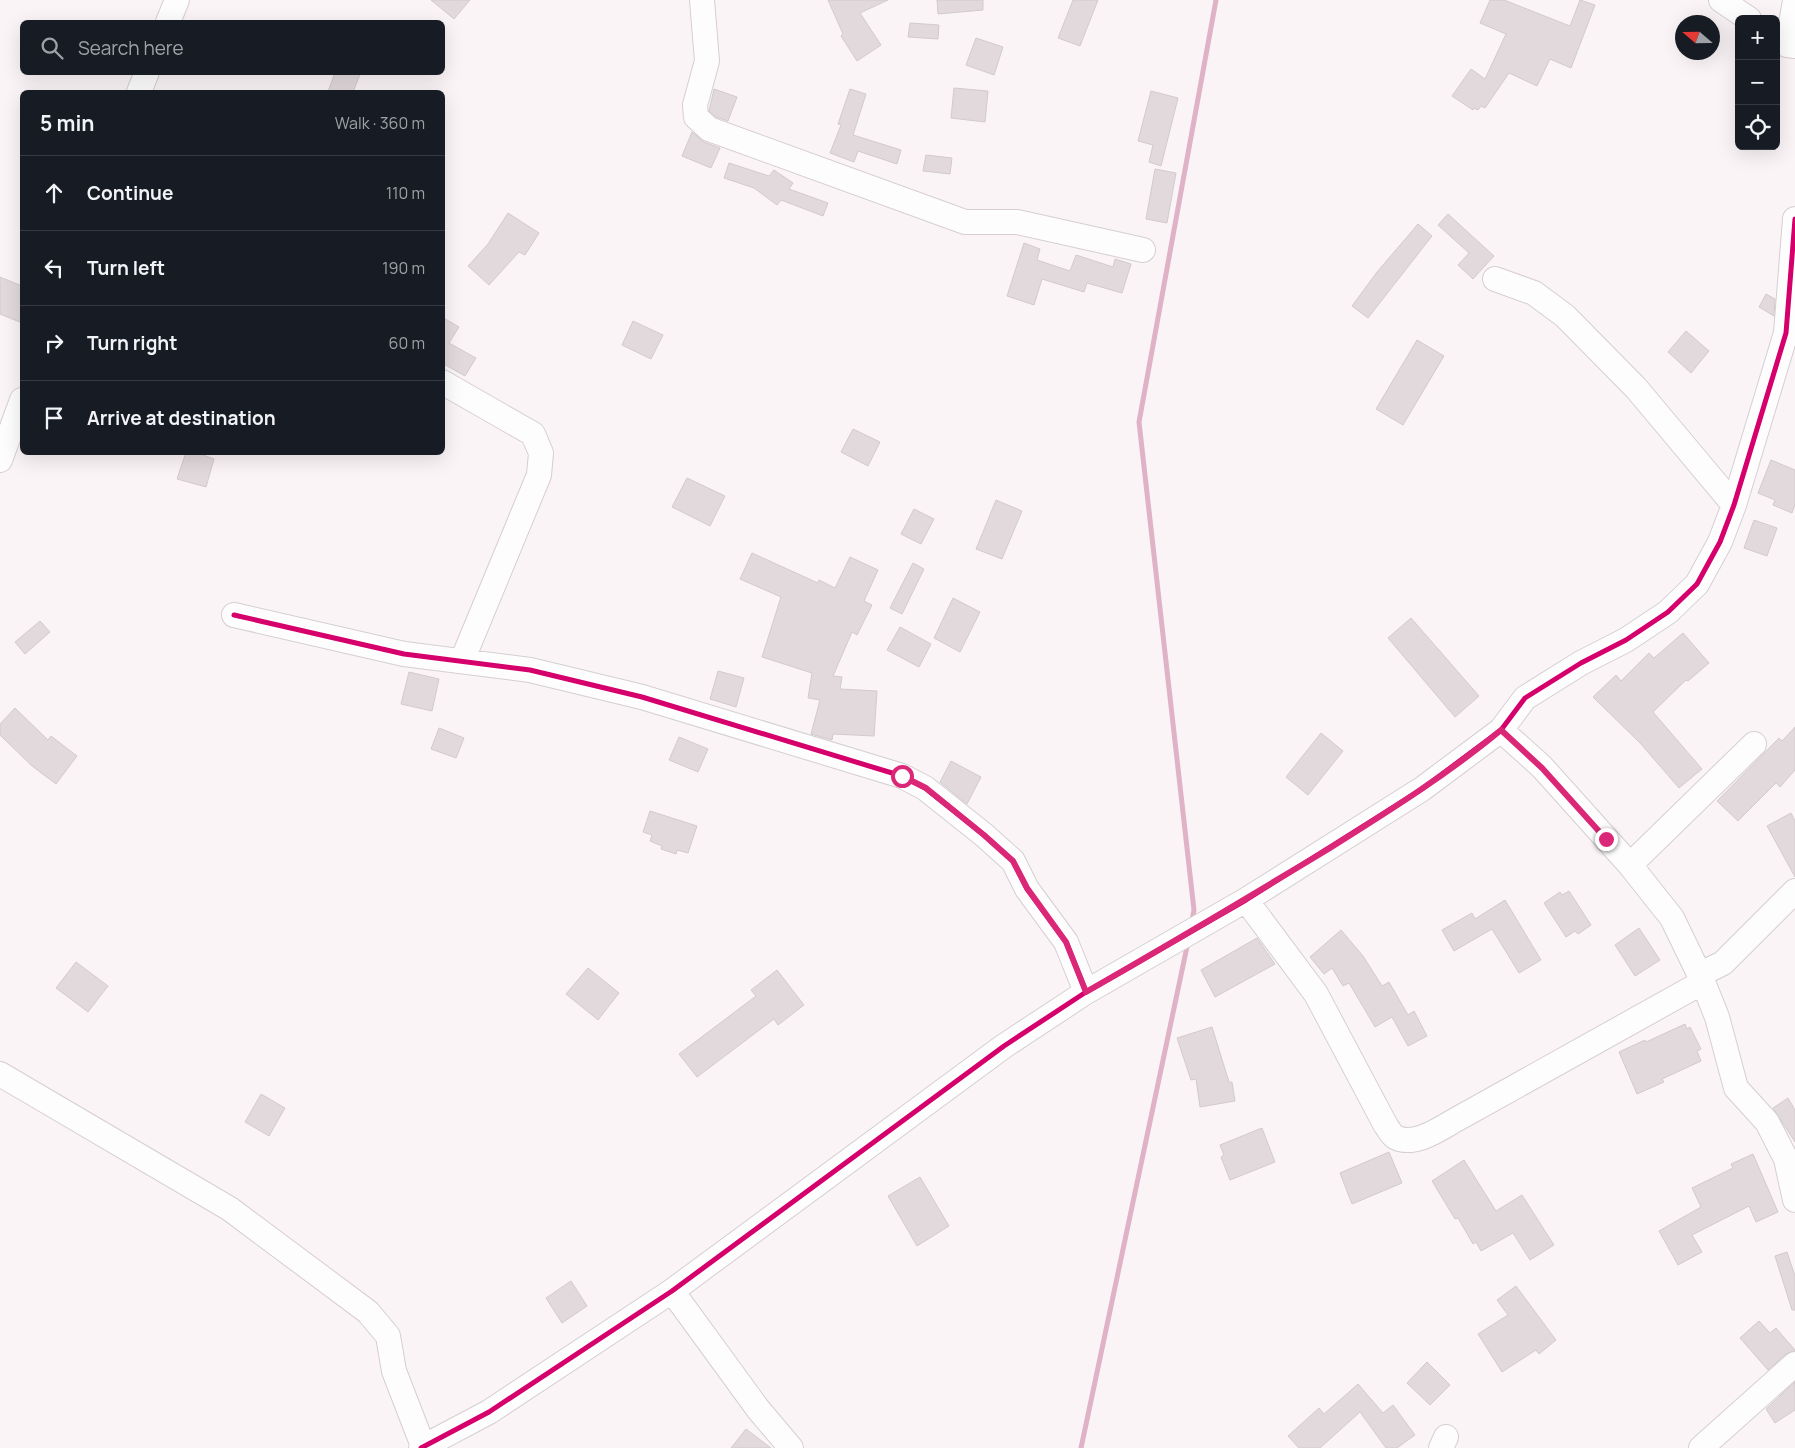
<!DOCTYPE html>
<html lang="en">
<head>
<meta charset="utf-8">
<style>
	:root { --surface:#171b24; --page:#20242c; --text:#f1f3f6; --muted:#9ea1a6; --line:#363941 }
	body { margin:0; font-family:Manrope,sans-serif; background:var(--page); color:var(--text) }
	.controls { position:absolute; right:15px; top:15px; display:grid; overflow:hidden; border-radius:8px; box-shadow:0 5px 20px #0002 }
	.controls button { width:45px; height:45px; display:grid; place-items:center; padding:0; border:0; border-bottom:1px solid var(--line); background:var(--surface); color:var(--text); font:25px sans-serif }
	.compass { position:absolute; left:1675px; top:15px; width:45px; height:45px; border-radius:50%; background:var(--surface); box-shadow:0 5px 20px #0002; rotate:290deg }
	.stop { position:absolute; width:15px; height:15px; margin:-11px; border:4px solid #db2777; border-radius:50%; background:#fff }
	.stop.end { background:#db2777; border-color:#fff; box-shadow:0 1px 5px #0008 }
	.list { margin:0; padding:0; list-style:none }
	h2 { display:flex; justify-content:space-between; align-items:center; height:65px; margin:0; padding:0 20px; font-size:21px }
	h2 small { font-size:16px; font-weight:400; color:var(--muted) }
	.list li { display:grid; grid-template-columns:32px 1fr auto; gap:15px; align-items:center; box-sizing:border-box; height:75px; padding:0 20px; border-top:1px solid var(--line) }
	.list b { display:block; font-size:19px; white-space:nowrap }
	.list em { font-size:16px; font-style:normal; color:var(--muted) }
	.icon { flex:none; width:28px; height:28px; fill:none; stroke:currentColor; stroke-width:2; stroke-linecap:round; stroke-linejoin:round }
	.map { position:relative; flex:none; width:1795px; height:1448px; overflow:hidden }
	.search { position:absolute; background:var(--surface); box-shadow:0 5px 20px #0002; left:20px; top:20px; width:425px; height:55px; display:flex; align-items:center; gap:12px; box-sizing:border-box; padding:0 18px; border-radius:8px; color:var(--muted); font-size:19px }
	.panel { position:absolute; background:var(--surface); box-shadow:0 5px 20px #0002; left:20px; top:90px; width:425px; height:365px; border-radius:8px }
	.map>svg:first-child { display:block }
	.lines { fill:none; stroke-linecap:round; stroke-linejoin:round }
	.stream { stroke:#dfb2c6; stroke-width:5 }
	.building { fill:#e1d9dc; stroke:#d2cbce }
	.minor-casing { stroke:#d6ced1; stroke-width:26 }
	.minor { stroke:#fefdfe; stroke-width:24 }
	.cycleway-casing { stroke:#fff; stroke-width:8 }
	.cycleway { stroke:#d6006c; stroke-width:5 }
	.route { stroke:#db2777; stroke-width:6 }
</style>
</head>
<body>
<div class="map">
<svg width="1795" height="1448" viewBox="0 0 1795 1448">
	<rect width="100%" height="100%" fill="#faf4f7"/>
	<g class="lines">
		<path class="stream" d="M1192,921L1194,910L1139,422L1216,0
			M1081,1448L1188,942"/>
	</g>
	<path class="building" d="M431,0H470L454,19Z
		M828,0H888L860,13L881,45L857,61L841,36L843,34Z
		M937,0H983V10L938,14Z
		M1073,0H1098L1080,46L1058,38Z
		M1490,0H1504L1570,26L1580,0L1595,5L1571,68L1550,59L1537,86L1509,73L1485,108L1481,106L1478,110L1474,108L1473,110L1452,96L1471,69L1485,79L1506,34L1480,23Z
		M910,23L939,25L938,39L908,37Z
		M976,38L1003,47L994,75L966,65Z
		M335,72H361L353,92H328Z
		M954,88L988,91L985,122L951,118Z
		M714,89L737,97L728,121L716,117L709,111Z
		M850,89L866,94L853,135L901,150L897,164L858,151L854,162L830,153L841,125L838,124Z
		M1151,91L1178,98L1161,166L1149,162L1153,145L1138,141Z
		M692,132L704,142L720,148L711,168L682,156Z
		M926,155L952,158L950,174L923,171Z
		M729,163L769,176L774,170L793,183L789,189L828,203L823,216L781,200L777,205L754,188L724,178Z
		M1155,169L1176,173L1167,223L1146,219Z
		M508,213L539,233L525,255L519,252L489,285L468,266L488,244Z
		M1448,214L1494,256L1473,279L1458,265L1469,253L1438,225Z
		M1418,224L1432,236L1368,318L1352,306L1377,272Z
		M1024,243L1040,249L1037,260L1070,271L1076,255L1113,267L1115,259L1131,264L1122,293L1087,283L1084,292L1042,279L1034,305L1007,296Z
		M0,277L22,286V323L0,314Z
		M1766,294L1775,299L1774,316L1759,307Z
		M442,317L459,327L449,343L476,358L465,376L442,363Z
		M633,321L663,335L651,359L622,345Z
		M1686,331L1709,351L1691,373L1668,352Z
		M1417,340L1444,356L1403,425L1376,409Z
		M853,429L880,442L868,466L841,452Z
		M186,452H195L214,459L206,487L177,479Z
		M1771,460L1795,470V504L1792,513L1773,505L1775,500L1758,493Z
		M687,478L725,496L710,526L672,507Z
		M996,500L1022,511L1002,559L976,549Z
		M914,509L934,519L921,544L901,534Z
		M1754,520L1777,528L1767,556L1744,548Z
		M752,553L818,583L819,580L835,588L850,557L878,570L864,601L872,605L857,635L852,632L833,676L842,677L840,689L877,691L874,736L833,734L832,740L811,734L820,700L808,698L812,673L762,657L781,597L740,579Z
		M913,563L924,569L902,614L890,608Z
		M953,598L980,612L960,652L934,638Z
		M1411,618L1479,696L1455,717L1388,638Z
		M40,621L50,632L25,654L15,642Z
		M900,627L931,644L919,667L887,650Z
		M1683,633L1709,663L1688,681L1686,680L1653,712L1702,769L1679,788L1640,743L1593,697L1616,675L1621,681L1649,653L1654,658Z
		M718,671L744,678L736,707L710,699Z
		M409,672L439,679L432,711L401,704Z
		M15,708L48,740L51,736L77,756L56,784L32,766L0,735V724Z
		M1795,727V770L1780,787L1776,783L1738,821L1717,801L1779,738L1782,741Z
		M439,728L464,738L456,758L431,749Z
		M1321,733L1343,751L1308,795L1286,777Z
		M679,737L708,749L698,772L669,760Z
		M951,761L981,777L967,804L940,782Z
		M650,811L697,826L688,853L677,850L676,854L661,849L662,846L650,841L652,835L643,832Z
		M1791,813L1795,821V877L1767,826Z
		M1569,891L1591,925L1578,934L1575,931L1566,937L1544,903L1560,892L1562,895Z
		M1505,900L1541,960L1519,973L1492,929L1454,951L1442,930L1472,913L1475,919Z
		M1639,928L1660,960L1635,976L1615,945Z
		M1341,930L1363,956L1382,986L1389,982L1408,1015L1414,1011L1427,1036L1408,1046L1392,1017L1375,1027L1349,983L1343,986L1332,968L1324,974L1310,957Z
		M1257,938L1275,964L1215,997L1201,970Z
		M76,962L108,986L88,1012L56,988Z
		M588,968L619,993L598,1020L566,994Z
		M777,970L804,1005L778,1025L774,1019L697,1077L679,1054L756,996L751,990Z
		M1685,1024L1687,1029L1690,1027L1701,1049L1697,1051L1701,1061L1662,1079L1664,1082L1637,1094L1619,1052L1645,1040L1646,1042Z
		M1212,1027L1229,1082H1232L1235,1101L1200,1107L1196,1079L1191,1080L1177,1038Z
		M261,1094L285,1108L269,1136L245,1122Z
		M1788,1098L1795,1110V1142L1773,1108Z
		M1262,1128L1275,1162L1230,1180L1221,1157L1224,1155L1220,1145Z
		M1389,1152L1402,1183L1352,1204L1340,1173Z
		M1753,1154L1778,1212L1756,1222L1749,1206L1692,1235L1702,1252L1678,1265L1659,1231L1701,1207L1692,1188L1733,1168L1731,1164Z
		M1464,1160L1496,1211L1522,1195L1554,1245L1530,1260L1513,1233L1481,1251L1476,1242L1473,1244L1458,1218L1455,1219L1432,1181Z
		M920,1177L949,1226L917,1246L888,1196Z
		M1787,1252L1795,1276V1310H1792L1775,1256Z
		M571,1281L587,1306L562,1323L546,1298Z
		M1516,1286L1556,1340L1539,1354L1536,1350L1502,1372L1478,1334L1508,1315L1497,1300Z
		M1759,1321L1770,1333L1776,1328L1795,1350L1786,1354L1768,1370L1740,1338Z
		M1427,1362L1450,1385L1430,1405L1407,1383Z
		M1795,1382V1410L1775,1423L1766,1409Z
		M1358,1384L1383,1413L1393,1405L1415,1435L1397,1448H1386L1360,1412L1320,1448H1299L1288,1436L1319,1408L1324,1414Z
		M746,1429L771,1448H731Z"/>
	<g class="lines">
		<g class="minor-casing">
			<path id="minor" d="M702,0L707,61L695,105L696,117L709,129L965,222H1017L1143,250
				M1721,0L1749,19
				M1795,1L1787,45L1795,46
				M168,22L177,0
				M139,92L147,72
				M1495,279L1534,293L1565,316L1636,388L1734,505
				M442,382L533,434L541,453L539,475L462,661
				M0,460L22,400
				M234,615L404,654L530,670L642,697L902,776L925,788L984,835L1013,861L1027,889L1066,942L1086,992
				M1501,730L1542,767L1630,865L1672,918L1703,982L1717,1017L1736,1088L1767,1122L1786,1159L1795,1200
				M1630,865L1754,744
				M1246,900L1316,994L1385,1124C1388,1128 1391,1135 1395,1137C1415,1148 1442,1127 1459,1118L1703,982
				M1699,975L1723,963L1795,891
				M0,1074L230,1209L368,1312L388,1336L394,1371L423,1446
				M672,1291L758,1409L791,1448
				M421,1448L489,1412L672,1291L1004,1046L1086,992L1246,900L1422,789L1501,730L1525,698L1581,663L1626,640L1668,612L1697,584L1720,542L1734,505L1786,333L1795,219
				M1441,1448L1446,1437
				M1701,1448L1795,1364"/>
		</g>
		<use href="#minor" class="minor"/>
		<g class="cycleway-casing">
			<path id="cycleway" d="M234,615L404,654L530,670L642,697L902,776L925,788L984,835L1013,861L1027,889L1066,942L1086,992
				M421,1448L489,1412L672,1291L1004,1046L1086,992L1246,900L1422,789L1501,730L1525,698L1581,663L1626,640L1668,612L1697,584L1720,542L1734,505L1786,333L1795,219"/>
		</g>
		<use href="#cycleway" class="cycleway"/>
	</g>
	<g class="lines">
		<path class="route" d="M902,776L926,788L984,835L1013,861L1027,888L1066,942L1086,992C1168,945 1249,897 1330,848C1389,811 1448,774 1501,730L1542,768L1606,839"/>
	</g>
</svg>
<div class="controls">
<button>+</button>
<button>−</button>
<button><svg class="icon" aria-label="locate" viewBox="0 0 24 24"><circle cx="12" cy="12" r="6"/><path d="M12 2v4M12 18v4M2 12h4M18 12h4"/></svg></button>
</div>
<svg class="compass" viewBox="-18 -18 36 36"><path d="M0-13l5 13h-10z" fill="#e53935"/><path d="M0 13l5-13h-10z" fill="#9ea1a6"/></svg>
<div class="stop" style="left:902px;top:776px"></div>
<div class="stop end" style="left:1606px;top:839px"></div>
<div class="search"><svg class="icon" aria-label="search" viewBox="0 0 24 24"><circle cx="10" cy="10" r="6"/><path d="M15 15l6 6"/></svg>Search here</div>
<section class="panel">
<h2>5 min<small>Walk · 360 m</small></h2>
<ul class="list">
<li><svg class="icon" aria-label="ahead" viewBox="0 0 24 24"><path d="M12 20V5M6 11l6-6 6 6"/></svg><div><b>Continue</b></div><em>110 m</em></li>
<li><svg class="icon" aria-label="left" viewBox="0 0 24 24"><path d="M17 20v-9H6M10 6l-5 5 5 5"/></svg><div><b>Turn left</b></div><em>190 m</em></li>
<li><svg class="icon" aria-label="right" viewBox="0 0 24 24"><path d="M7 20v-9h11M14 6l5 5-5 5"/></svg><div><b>Turn right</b></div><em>60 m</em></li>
<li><svg class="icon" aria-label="arrive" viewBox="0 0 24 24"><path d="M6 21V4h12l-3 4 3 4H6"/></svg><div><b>Arrive at destination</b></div></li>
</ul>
</section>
</div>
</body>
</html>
